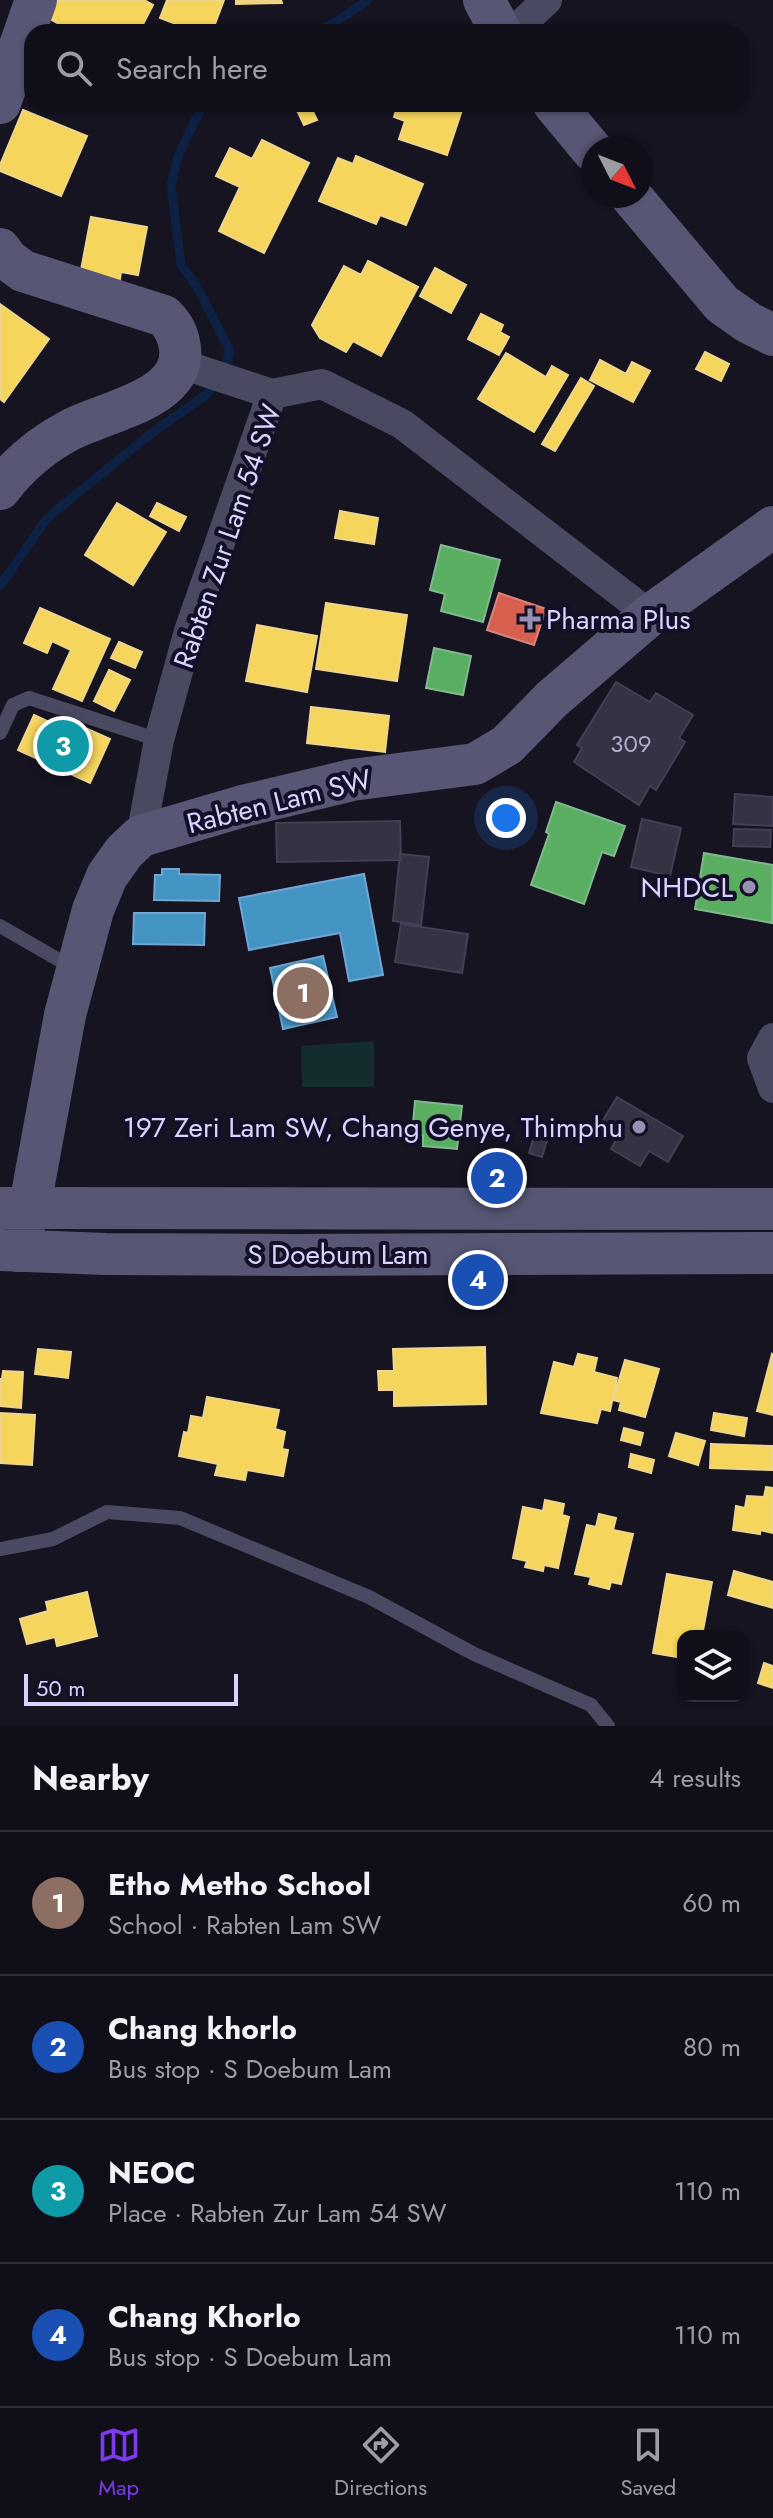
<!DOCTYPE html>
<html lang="en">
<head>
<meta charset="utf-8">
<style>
	:root { --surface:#100f19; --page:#191822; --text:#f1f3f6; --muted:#9c9ca2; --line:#302f38; --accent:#7c3aed }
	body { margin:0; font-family:Jost,sans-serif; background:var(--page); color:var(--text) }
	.controls { position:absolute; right:24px; bottom:24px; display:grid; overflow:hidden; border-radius:16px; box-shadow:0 2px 6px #0004 }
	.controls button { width:72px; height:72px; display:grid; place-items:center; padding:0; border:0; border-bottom:2px solid var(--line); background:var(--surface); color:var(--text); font:40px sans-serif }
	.compass { position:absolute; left:581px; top:136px; width:72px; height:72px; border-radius:50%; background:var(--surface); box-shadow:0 2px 6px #0004; rotate:132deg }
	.scale { position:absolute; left:24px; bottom:20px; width:214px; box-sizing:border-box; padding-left:8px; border:4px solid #d9d4ff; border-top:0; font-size:22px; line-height:28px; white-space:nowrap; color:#d9d4ff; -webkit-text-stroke:6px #130f26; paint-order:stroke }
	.you { position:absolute; left:506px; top:818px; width:28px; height:28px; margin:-20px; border:6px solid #fff; border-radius:50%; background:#1a73e8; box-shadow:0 0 0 12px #1a73e833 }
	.badge { display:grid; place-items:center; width:52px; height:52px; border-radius:50%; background:var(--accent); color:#fff; font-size:26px; font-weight:700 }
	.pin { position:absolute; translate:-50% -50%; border:4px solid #fff; box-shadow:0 2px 8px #0006 }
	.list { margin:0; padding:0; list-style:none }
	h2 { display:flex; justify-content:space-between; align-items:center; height:104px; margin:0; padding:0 32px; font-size:34px }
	h2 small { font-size:26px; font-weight:400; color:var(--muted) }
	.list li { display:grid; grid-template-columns:52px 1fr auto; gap:24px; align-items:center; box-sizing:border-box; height:144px; padding:0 32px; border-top:2px solid var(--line) }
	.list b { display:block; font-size:30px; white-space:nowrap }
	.list p { margin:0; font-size:26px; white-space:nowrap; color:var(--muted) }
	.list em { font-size:26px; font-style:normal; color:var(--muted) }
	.icon { flex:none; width:44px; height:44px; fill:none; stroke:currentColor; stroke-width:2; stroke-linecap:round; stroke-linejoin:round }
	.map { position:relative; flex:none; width:773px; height:1726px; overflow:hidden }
	.search { position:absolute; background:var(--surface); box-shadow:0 2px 6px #0004; left:24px; right:24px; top:24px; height:88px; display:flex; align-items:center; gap:20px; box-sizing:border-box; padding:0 28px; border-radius:24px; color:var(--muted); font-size:30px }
	.sheet { height:680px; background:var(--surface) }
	nav { display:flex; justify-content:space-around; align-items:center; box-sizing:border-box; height:112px; border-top:2px solid var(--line); background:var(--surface); font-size:22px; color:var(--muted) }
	nav a { display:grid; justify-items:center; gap:4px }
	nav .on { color:var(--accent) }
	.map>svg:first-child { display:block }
	.green { fill:#132c2d }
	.homes { fill:#f6d55c; stroke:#edd58d; stroke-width:2 }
	.shops { fill:#d6604d; stroke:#d78382; stroke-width:2 }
	.schools { fill:#4393c3; stroke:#70a6d5; stroke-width:2 }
	.public { fill:#5aae61; stroke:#80b990; stroke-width:2 }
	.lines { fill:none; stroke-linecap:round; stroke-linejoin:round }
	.stream { stroke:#0d2144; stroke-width:9 }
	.building { fill:#343243; stroke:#433f54; stroke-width:2 }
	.lane { stroke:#4a4962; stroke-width:14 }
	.street { stroke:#4a4962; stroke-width:30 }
	.secondary { stroke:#575674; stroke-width:42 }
	.poi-dot { fill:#9591b1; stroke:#130f26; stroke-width:3 }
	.labels { text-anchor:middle; stroke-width:8; stroke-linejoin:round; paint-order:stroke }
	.number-label { font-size:24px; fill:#b0acd0 }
	.street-label { font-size:28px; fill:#d9d4ff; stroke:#130f26 }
	.poi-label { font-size:28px; fill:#d9d4ff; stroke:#130f26; text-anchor:end }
</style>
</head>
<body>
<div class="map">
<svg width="773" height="1726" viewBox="0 0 773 1726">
	<rect width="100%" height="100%" fill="#161421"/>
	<path class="green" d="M374,1041V1087H302L301,1046Z"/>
	<path class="homes" d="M57,0H144L153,5L139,32H74L48,18Z
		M167,0H224L212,32H197L160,18Z
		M236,0H281L282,3L236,4Z
		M294,104H309L317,120L304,125Z
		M398,104H464L447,155L399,139L405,121L394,117Z
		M23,110L87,136L61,196L0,171V165Z
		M262,140L309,163L264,253L219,231L240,187L216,176L230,148L252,159Z
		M356,156L423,184L406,225L380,215L376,224L319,201L338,158L353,164Z
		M91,217L147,227L138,275L121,272L119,285L94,280L96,272L81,270Z
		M368,261L418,287L381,356L353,341L346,352L320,338L312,325L344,266L361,275Z
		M435,268L466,285L451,313L420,296Z
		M0,304L49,339L4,402L0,399Z
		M481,314L503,325L500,332L509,337L499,355L468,339Z
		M705,352L729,364L721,381L696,369Z
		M506,353L546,377L552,366L568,375L534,432L478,399Z
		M600,360L626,374L632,362L650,371L633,402L590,380Z
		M581,378L594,386L555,451L542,444Z
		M117,503L166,532L133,585L85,555Z
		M157,503L186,517L179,531L150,516Z
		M340,511L378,518L374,544L335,538Z
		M326,603L407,615L397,681L316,669Z
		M40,608L110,639L82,701L53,689L71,650L52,641L47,653L24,643Z
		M257,625L317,636L307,692L246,681Z
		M119,642L142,652L135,668L111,658Z
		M109,670L130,680L114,711L94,701Z
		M311,707L389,716L385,752L307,743Z
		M34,715L77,735L81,726L110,739L90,783L18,750Z
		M485,1347L486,1404L394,1406V1390H379L378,1371H394L393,1349Z
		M38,1349L71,1352L68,1378L35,1374Z
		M578,1354L597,1358L594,1372L617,1378L610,1411L601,1409L597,1423L541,1413L554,1362L574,1367Z
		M772,1354L773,1355V1415L757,1411Z
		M625,1360L659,1369L645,1417L619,1410L621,1402L613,1400Z
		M3,1371L23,1372L21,1408L0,1406V1379H2Z
		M207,1397L279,1410L275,1429L285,1432L282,1449L288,1450L283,1476L247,1470L245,1480L215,1475L218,1464L179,1456L184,1432L188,1433L191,1416L203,1418Z
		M0,1413L35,1415L32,1465L0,1463Z
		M714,1413L747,1418L744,1436L711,1430Z
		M624,1428L643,1433L640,1445L621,1440Z
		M676,1433L705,1441L698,1465L669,1456Z
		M711,1444L773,1446V1470L710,1468Z
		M631,1454L654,1460L651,1473L629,1467Z
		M766,1487L773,1488V1533L760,1530V1534L733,1530L736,1506L745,1508L747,1496L764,1497Z
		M545,1500L564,1504L562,1515L569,1517L558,1568L544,1565L543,1571L525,1567L527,1561L513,1558L523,1507L543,1511Z
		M599,1514L616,1518L613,1530L633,1534L621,1584L611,1582L609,1589L589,1584L591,1577L575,1574L587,1525L596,1527Z
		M734,1571L773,1582V1608L728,1595Z
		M667,1574L712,1582L702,1636H683V1658L653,1653Z
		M87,1592L97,1636L57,1646L55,1637L27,1644L20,1619L48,1611L46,1602Z
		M764,1663L773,1666V1688L758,1683Z"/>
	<path class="shops" d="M499,593L546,609L534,645L487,630Z"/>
	<path class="schools" d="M162,869H179V874L220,875L219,901L154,900L155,875H162Z
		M364,874L383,975L349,981L340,933L249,950L239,898Z
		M134,913H205L204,945L133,944Z
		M323,956L337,1017L283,1029L270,968Z"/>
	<path class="public" d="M441,545L500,560L483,622L441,611L445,594L430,590Z
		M434,648L471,656L463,695L426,688Z
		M556,802L625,826L614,856L602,852L584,904L531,885L549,834L546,832Z
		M704,853L773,865L772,923L695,909Z
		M415,1101L462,1106L457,1149L423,1146V1135L412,1134Z"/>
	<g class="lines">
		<path class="stream" d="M313,32L333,24L368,0
			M0,586L47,518L148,436L208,393L221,378L230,351L196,285L181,265L171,186L178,156L201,108L206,104"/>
	</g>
	<path class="building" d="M616,682L650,702L656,693L693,715L679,738L685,742L656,790L650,786L639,805L574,762L582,748L577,745Z
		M735,794L773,797V826L733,824Z
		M642,819L681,828L670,876L631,867Z
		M400,821L401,860L277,862L276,823Z
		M734,829L771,830L770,847L733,846Z
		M400,854L429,857L421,925L393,921Z
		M401,924L468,934L462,973L395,962Z
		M617,1097L683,1136L668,1162L649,1151L640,1166L611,1149L620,1133L602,1122Z
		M535,1133L548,1137L542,1157L529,1153Z"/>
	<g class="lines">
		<path class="lane" d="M0,733L13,705L29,698L159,740
			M0,926L73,968
			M0,1549L53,1539L107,1512L180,1518L369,1597L474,1654L591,1705L608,1726"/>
		<path class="street" d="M513,32L547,0
			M181,364L272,394
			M141,836L159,740L189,631L272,394L322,384L402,424L650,615
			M773,1038L762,1058L773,1088"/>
		<path class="secondary" d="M484,0L501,32
			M0,103L36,0
			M554,104L593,151
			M631,196L722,304L749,323L773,335
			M0,249L8,260L23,271L164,316C174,326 178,334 180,348C186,399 106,411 70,430C43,444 19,464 0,489
			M1,1208L773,1209
			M0,1250L106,1254L293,1255L773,1253
			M18,1251L33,1189L65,1015L93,910L107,876L124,852L141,836L243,806L352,780L475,764L507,745L552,699L650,615L773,527"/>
	</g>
	<g class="poi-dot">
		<path d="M526 607h8v8h8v8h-8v8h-8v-8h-8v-8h8z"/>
		<circle cx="749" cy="887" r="8"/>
		<circle cx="639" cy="1127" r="8"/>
	</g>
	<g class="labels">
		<g class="number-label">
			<text x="631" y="752">309</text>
		</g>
		<g class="street-label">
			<text transform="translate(227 536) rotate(-71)" y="10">Rabten Zur Lam 54 SW</text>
			<text transform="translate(279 801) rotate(-14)" y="10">Rabten Lam SW</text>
			<text x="338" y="1264">S Doebum Lam</text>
		</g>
		<g class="poi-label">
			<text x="546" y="629" text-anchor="start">Pharma Plus</text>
			<text x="733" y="897">NHDCL</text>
			<text x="623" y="1137">197 Zeri Lam SW, Chang Genye, Thimphu</text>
		</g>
	</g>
</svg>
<div class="controls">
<button><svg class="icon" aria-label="layers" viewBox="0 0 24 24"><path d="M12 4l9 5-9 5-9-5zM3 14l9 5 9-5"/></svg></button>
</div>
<svg class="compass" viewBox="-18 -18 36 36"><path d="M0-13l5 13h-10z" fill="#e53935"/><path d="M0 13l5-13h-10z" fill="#9c9ca2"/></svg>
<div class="scale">50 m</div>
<div class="you"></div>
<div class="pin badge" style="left:303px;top:993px;background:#8d6e63">1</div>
<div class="pin badge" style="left:497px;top:1178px;background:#1a4fb4">2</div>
<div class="pin badge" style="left:63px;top:746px;background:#0f9aa8">3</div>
<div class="pin badge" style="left:478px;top:1280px;background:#1a4fb4">4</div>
<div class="search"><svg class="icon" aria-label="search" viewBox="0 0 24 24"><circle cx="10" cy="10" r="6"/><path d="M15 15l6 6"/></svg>Search here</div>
</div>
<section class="sheet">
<h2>Nearby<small>4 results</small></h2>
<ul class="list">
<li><span class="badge" style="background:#8d6e63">1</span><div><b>Etho Metho School</b><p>School · Rabten Lam SW</p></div><em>60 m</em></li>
<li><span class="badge" style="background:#1a4fb4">2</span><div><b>Chang khorlo</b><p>Bus stop · S Doebum Lam</p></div><em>80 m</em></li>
<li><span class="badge" style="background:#0f9aa8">3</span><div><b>NEOC</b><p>Place · Rabten Zur Lam 54 SW</p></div><em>110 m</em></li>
<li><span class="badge" style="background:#1a4fb4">4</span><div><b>Chang Khorlo</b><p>Bus stop · S Doebum Lam</p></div><em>110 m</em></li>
</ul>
</section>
<nav>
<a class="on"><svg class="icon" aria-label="map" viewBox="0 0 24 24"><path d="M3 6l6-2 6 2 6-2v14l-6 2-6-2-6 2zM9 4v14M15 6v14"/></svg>Map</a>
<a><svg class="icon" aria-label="directions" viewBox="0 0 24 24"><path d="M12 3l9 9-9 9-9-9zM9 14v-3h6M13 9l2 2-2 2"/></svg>Directions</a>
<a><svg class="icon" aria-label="saved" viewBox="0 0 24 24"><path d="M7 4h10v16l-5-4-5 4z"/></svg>Saved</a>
</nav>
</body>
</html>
